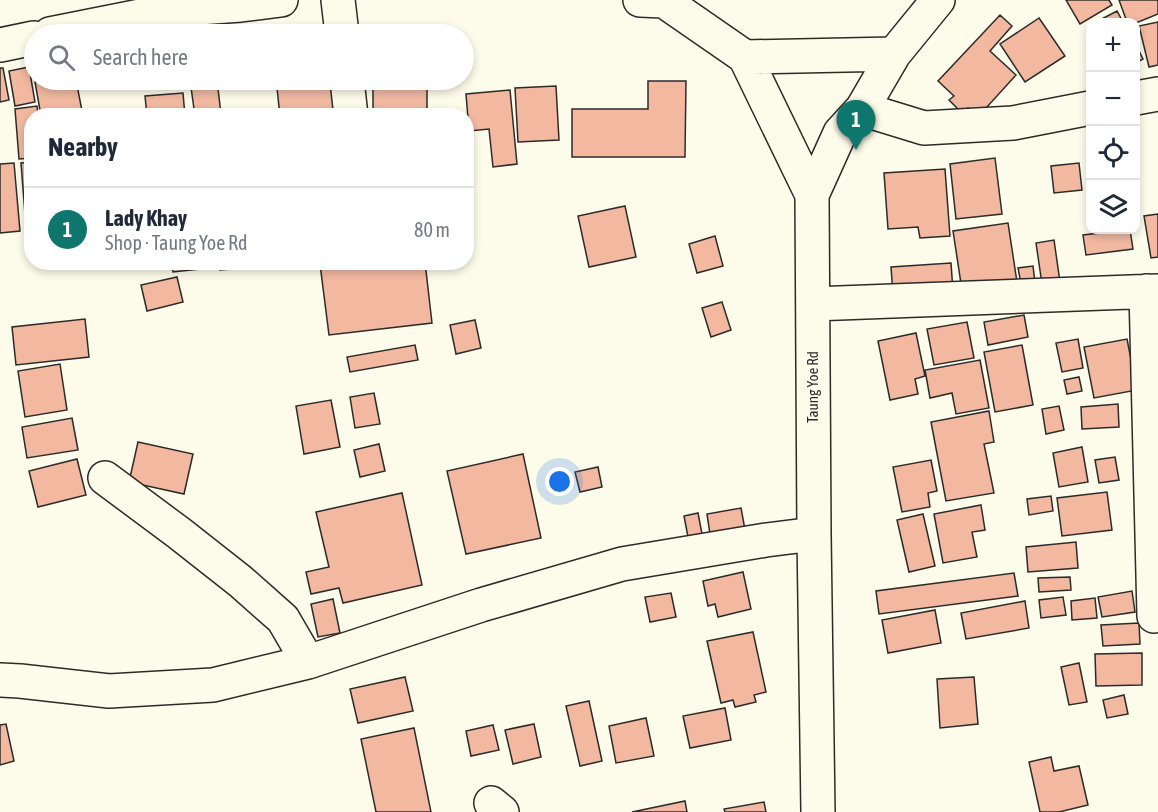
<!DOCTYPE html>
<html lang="en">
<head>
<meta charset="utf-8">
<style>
	:root { --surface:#fff; --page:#f6f6f7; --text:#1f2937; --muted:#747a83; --line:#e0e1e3; --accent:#0f766e }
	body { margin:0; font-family:"Asap Condensed",sans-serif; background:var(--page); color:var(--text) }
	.controls { position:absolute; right:18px; top:18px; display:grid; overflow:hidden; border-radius:12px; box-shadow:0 3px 9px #0003 }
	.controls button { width:54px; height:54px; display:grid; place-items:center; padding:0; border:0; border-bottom:2px solid var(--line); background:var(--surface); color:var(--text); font:30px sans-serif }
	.you { position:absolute; left:560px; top:482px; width:21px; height:21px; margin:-15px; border:4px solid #fff; border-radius:50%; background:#1a73e8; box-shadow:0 0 0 9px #1a73e833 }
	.badge { display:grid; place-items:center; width:39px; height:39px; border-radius:50%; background:var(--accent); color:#fff; font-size:20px; font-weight:700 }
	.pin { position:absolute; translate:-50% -50px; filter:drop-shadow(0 2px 3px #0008) }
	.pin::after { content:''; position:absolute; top:32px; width:21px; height:18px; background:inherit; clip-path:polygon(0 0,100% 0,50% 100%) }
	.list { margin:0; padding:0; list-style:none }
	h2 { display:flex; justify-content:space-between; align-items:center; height:78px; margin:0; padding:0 24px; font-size:26px }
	h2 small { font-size:20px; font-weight:400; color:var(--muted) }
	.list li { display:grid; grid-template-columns:39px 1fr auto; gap:18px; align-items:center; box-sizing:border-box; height:84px; padding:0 24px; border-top:2px solid var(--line) }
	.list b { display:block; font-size:22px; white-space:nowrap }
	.list p { margin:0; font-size:20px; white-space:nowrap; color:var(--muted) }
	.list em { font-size:20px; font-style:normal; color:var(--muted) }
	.icon { flex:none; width:33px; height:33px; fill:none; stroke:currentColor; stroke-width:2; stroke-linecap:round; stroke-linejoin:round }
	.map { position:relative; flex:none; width:1158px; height:812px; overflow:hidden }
	.search { position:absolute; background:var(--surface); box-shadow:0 3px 9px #0003; left:24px; top:24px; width:450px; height:66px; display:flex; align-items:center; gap:15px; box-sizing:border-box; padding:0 21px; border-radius:33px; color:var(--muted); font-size:22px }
	.panel { position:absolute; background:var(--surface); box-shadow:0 3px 9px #0003; left:24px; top:108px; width:450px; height:162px; border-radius:24px }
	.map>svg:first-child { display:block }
	.building { fill:#f2b8a0; stroke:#2b2b2b; stroke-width:1.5 }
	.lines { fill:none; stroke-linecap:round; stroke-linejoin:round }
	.minor-casing { stroke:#2b2b2b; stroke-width:36 }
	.minor { stroke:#fdfbea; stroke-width:33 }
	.labels { text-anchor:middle; stroke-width:4.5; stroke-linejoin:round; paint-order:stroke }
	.street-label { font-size:15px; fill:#2b2b2b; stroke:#fdfbea }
</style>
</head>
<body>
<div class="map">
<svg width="1158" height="812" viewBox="0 0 1158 812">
	<rect width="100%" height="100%" fill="#fdfbea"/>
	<path class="building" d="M1066,0H1109L1112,5L1080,24Z
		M1119,0H1158V14L1136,23L1127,22Z
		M1117,11L1123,22H1096Z
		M1000,15L1012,26L990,51L1016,75L977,118L968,108L963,114L949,100L954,96L938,81Z
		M1039,18L1065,56L1025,82L1000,44Z
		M1158,22V65L1149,67L1139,26Z
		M382,31L432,32V34H382Z
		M1136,45L1143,59L1136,63Z
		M29,67L35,102L15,106L9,71Z
		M0,68H3L9,100L0,102Z
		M47,80H76L83,116H41L35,82Z
		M190,80H217L221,114L195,116Z
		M337,80L345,116H280L277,88Z
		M380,80H426V86H379Z
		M648,81H686L685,157H572V109H648Z
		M556,86L559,140L518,142L515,88Z
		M373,87L427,88V116H373Z
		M510,90L517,164L493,167L489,129L469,131L466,94Z
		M183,93L185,116H147L145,96Z
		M37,106L38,116H32V158L19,159L15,109Z
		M995,158L1002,214L956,219L950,164Z
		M32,162V213L25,214L21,163Z
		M14,163L20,231L0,233V164Z
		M1079,163L1082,190L1054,193L1051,166Z
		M945,169L950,236L920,238L918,227L888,229L884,173Z
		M625,206L636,257L589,267L578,216Z
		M1158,214V257L1151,258L1144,216Z
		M1008,223L1017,282L962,290L953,231Z
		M1109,230H1130L1133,249L1086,255L1083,235L1109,232Z
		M715,236L723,266L697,273L689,244Z
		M1054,240L1060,282L1042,284L1036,243Z
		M172,262H209V268L173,272Z
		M220,262H280V265L220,270Z
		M331,262H425L432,323L329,335L320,264Z
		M951,263L953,291L893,294L891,267Z
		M1033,266L1035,283L1021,284L1018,268Z
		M177,277L183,302L147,311L141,285Z
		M722,302L731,330L711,337L702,308Z
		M1024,315L1028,337L988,345L984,322Z
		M85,319L89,357L16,365L12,327Z
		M475,320L481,348L456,354L450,325Z
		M967,322L974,358L934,365L927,329Z
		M916,333L925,376L915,379L918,394L890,400L878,341Z
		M1078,339L1083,368L1062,372L1056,343Z
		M1127,339L1137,390L1094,398L1084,347Z
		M415,345L418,360L350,372L347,357Z
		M1022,345L1033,405L995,412L984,352Z
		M980,360L989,408L956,414L952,393L930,398L925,370Z
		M60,364L67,410L25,417L18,371Z
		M1079,377L1082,391L1067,394L1064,380Z
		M374,393L380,424L355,428L350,397Z
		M331,400L340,447L304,454L296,406Z
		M1118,404L1119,427L1082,429L1081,407Z
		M1059,406L1064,430L1046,434L1042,409Z
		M989,411L994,442L984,444L994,493L946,501L931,422Z
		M72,418L78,450L27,458L22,427Z
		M138,442L193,454L184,494L129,482Z
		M379,444L385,471L360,477L354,450Z
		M1082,447L1088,482L1059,487L1053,453Z
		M523,454L541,538L466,554L447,471Z
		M1115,457L1119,480L1099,483L1095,460Z
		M77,459L86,495L38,507L29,471Z
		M931,460L937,491L928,493L930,507L902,512L893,467Z
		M598,467L602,487L580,492L575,472Z
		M1107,492L1112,530L1062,536L1057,498Z
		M402,493L422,585L343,603L339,588L311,594L306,572L329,567L316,512Z
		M1051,496L1053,511L1029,515L1027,499Z
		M981,505L985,530L972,532L977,557L943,563L934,514Z
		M741,508L746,535L711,541L707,514Z
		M698,513L702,534L688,537L684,516Z
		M923,514L935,566L909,572L897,520Z
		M1076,542L1078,568L1028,572L1026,547Z
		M743,572L751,609L718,617L715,604L708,606L703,581Z
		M1014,573L1018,596L879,614L876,591Z
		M1070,577L1071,590L1039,592L1038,578Z
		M1132,591L1135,612L1102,617L1098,597Z
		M671,593L676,617L650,622L645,597Z
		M1063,597L1066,615L1041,618L1039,600Z
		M1095,598L1097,618L1072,620L1071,601Z
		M333,599L340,633L318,637L311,604Z
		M1025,601L1029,628L966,639L961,613Z
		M935,610L941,643L888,653L882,620Z
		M1139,623L1140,644L1103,646L1101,625Z
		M753,632L766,692L754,695L756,702L735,707L733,700L721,703L707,641Z
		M1142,653V685L1096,686L1095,654Z
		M1079,663L1087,702L1069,705L1061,667Z
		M405,677L413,711L358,723L350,689Z
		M974,677L978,724L940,728L937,679Z
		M1124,695L1128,714L1107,718L1103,700Z
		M589,701L602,761L580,766L566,706Z
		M725,708L731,740L690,748L683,716Z
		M646,718L654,756L616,763L609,726Z
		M6,724L14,761L0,765V725Z
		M534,724L541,757L513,764L505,730Z
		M493,725L499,750L471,756L466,731Z
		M414,728L431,812H376L361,739Z
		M1051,757L1054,771L1079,766L1088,805L1059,812H1040L1029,762Z
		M685,801L687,812H632Z
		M764,802L766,812H725L724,809Z"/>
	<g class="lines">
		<g class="minor-casing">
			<path id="minor" d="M338,0L342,34
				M640,0L664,1L745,57L812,195
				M50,34L170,10L241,5L281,0
				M0,45L34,38
				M745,57L894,54
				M347,80L351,116
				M1136,98L1158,94
				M862,109L924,128L1013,123L1090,108
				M1146,291L1154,616
				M813,304L1158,291
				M105,478L179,533L240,581L283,619L308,662
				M0,680L20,681L109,691L213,685L308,662L481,605L622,564L766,540L814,534
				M491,803L502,812
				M818,812L814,534L812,195L840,133L862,109L894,54L938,0"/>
		</g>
		<use href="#minor" class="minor"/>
	</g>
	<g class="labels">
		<g class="street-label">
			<text transform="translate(813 387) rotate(-90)" y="5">Taung Yoe Rd</text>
		</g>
	</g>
</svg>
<div class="controls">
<button>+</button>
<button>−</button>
<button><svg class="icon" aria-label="locate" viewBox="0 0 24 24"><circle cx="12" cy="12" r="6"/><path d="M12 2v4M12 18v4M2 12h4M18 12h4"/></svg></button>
<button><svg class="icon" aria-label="layers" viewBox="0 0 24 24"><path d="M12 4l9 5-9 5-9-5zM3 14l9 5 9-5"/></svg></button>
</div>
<div class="you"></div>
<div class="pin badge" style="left:856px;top:150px">1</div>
<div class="search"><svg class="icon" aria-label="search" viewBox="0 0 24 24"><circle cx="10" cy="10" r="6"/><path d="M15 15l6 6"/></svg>Search here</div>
<section class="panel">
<h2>Nearby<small></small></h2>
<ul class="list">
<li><span class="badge">1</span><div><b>Lady Khay</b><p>Shop · Taung Yoe Rd</p></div><em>80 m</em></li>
</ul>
</section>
</div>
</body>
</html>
